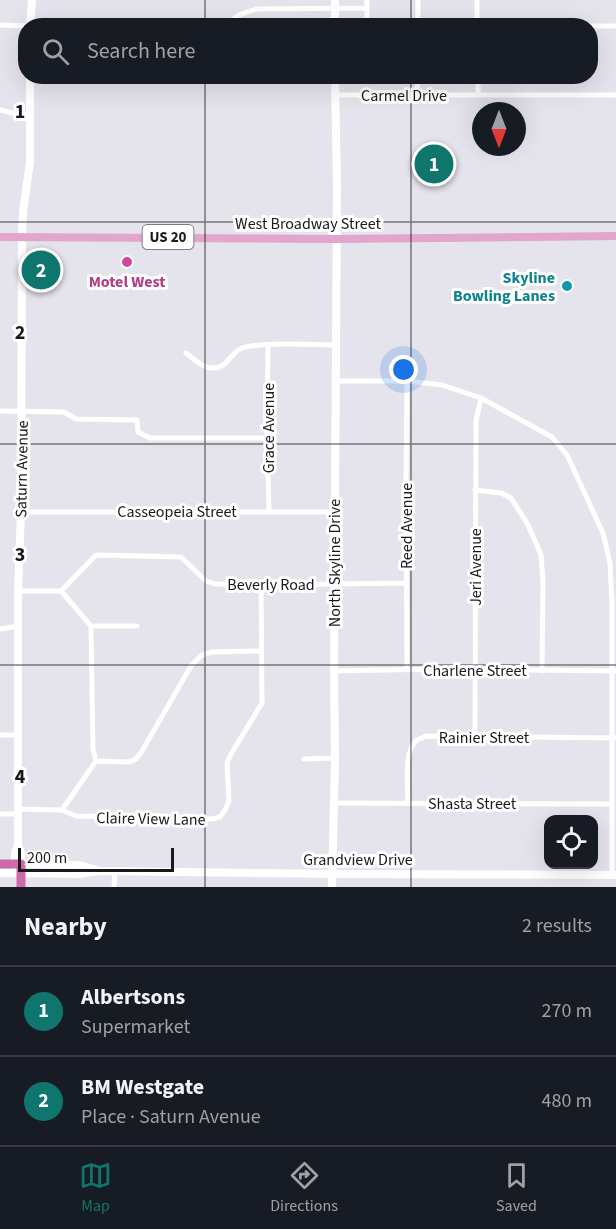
<!DOCTYPE html>
<html lang="en">
<head>
<meta charset="utf-8">
<style>
	:root { --surface:#171b24; --page:#20242c; --text:#f1f3f6; --muted:#9ea1a6; --line:#363941; --accent:#0f766e }
	body { margin:0; font-family:"Source Sans 3",sans-serif; background:var(--page); color:var(--text) }
	.controls { position:absolute; right:18px; bottom:18px; display:grid; overflow:hidden; border-radius:12px; box-shadow:0 6px 24px #0002 }
	.controls button { width:54px; height:54px; display:grid; place-items:center; padding:0; border:0; border-bottom:2px solid var(--line); background:var(--surface); color:var(--text); font:30px sans-serif }
	.compass { position:absolute; left:472px; top:102px; width:54px; height:54px; border-radius:50%; background:var(--surface); box-shadow:0 6px 24px #0002; rotate:180deg }
	.scale { position:absolute; left:18px; bottom:15px; width:156px; box-sizing:border-box; padding-left:6px; border:3px solid #19181b; border-top:0; font-size:16px; line-height:21px; white-space:nowrap; color:#19181b; -webkit-text-stroke:4px #fff; paint-order:stroke }
	.you { position:absolute; left:404px; top:370px; width:21px; height:21px; margin:-15px; border:4px solid #fff; border-radius:50%; background:#1a73e8; box-shadow:0 0 0 9px #1a73e833 }
	.badge { display:grid; place-items:center; width:39px; height:39px; border-radius:50%; background:var(--accent); color:#fff; font-size:20px; font-weight:700 }
	.pin { position:absolute; translate:-50% -50%; border:3px solid #fff; box-shadow:0 2px 6px #0006 }
	.list { margin:0; padding:0; list-style:none }
	h2 { display:flex; justify-content:space-between; align-items:center; height:78px; margin:0; padding:0 24px; font-size:26px }
	h2 small { font-size:20px; font-weight:400; color:var(--muted) }
	.list li { display:grid; grid-template-columns:39px 1fr auto; gap:18px; align-items:center; box-sizing:border-box; height:90px; padding:0 24px; border-top:2px solid var(--line) }
	.list b { display:block; font-size:22px; white-space:nowrap }
	.list p { margin:0; font-size:20px; white-space:nowrap; color:var(--muted) }
	.list em { font-size:20px; font-style:normal; color:var(--muted) }
	.icon { flex:none; width:33px; height:33px; fill:none; stroke:currentColor; stroke-width:2; stroke-linecap:round; stroke-linejoin:round }
	.map { position:relative; flex:none; width:616px; height:887px; overflow:hidden }
	.search { position:absolute; background:var(--surface); box-shadow:0 6px 24px #0002; left:18px; right:18px; top:18px; height:66px; display:flex; align-items:center; gap:15px; box-sizing:border-box; padding:0 21px; border-radius:24px; color:var(--muted); font-size:22px }
	.sheet { height:258px; background:var(--surface) }
	nav { display:flex; justify-content:space-around; align-items:center; box-sizing:border-box; height:84px; border-top:2px solid var(--line); background:var(--surface); font-size:16px; color:var(--muted) }
	nav a { display:grid; justify-items:center; gap:3px }
	nav .on { color:var(--accent) }
	.map>svg:first-child { display:block }
	.lines { fill:none; stroke-linecap:round; stroke-linejoin:round }
	.street { stroke:#fff; stroke-width:5 }
	.secondary { stroke:#fff; stroke-width:8 }
	.primary { stroke:#e2a5cb; stroke-width:8 }
	.highway { stroke:#cf69a9; stroke-width:9 }
	.grid { fill:none; stroke:#19181b; stroke-width:1.5; stroke-opacity:0.55 }
	.hotel-dot { fill:#d1479c; stroke:#fff; stroke-width:2 }
	.culture-dot { fill:#0f9aa8; stroke:#fff; stroke-width:2 }
	.labels { text-anchor:middle; stroke-width:6; stroke-linejoin:round; paint-order:stroke }
	.shield { fill:#fff; stroke:#5e5d5f; stroke-width:1.5 }
	.shield-label { font-size:15px; font-weight:bold; fill:#19181b }
	.street-label { font-size:16px; fill:#19181b; stroke:#fff }
	.culture-label { font-size:16px; font-weight:bold; fill:#0d838f; stroke:#fff; text-anchor:end }
	.hotel-label { font-size:16px; font-weight:bold; fill:#b23c85; stroke:#fff }
	.grid-label { font-size:20px; text-anchor:middle; font-weight:bold; fill:#19181b; stroke:#fff; stroke-width:6; stroke-linejoin:round; paint-order:stroke }
</style>
</head>
<body>
<div class="map">
<svg width="616" height="887" viewBox="0 0 616 887">
	<rect width="100%" height="100%" fill="#e5e3ec"/>
	<g class="lines">
		<path class="street" d="M0,25L26,26
			M225,26L239,15L256,9L367,8
			M367,26V0
			M418,26V0
			M477,26V0
			M590,26H616
			M478,76V95
			M335,95H616
			M417,95L418,76
			M0,110L20,115H30
			M268,345L267,438L269,511
			M186,353C194,359 204,369 214,368C227,368 230,354 240,349C257,341 315,345 335,345
			M335,381H407L442,385L481,398L552,437L567,455L603,533L610,563L612,604V875
			M0,411L64,412L76,419L137,420L138,432L150,438H267
			M475,490L501,493L511,498L527,523L536,543L541,555L543,582L542,671
			M21,512H334
			M18,591H61L96,555L181,557L206,581L215,584L261,585L406,583
			M61,591L91,626L93,749L96,761
			M91,626H137
			M0,629L18,626
			M407,670L406,479L407,381
			M334,671L440,669L616,671
			M0,735H17
			M475,736L476,421L481,398
			M304,759L335,758
			M96,761L129,762L136,759L142,751L191,666L202,655L212,652L262,651
			M408,802C408,786 403,751 417,740C420,738 423,738 426,736L616,738
			M334,803L611,804
			M18,809L62,810L76,816L212,819L220,817L225,810L229,801L227,763L231,754L262,703L261,585
			M62,810L96,761
			M0,814H18
			M114,887L115,871"/>
		<path class="secondary" d="M335,0V26
			M30,26L32,0
			M18,845L21,853V864L79,865L97,870
			M0,873L79,874L99,871L342,874L616,875
			M15,873V853L18,845V591L21,512L22,237L23,212L30,162V76
			M332,887L335,758L334,671L337,188L335,76"/>
		<path class="primary" d="M0,237L336,239L616,236"/>
		<path class="highway" d="M0,864H21V887"/>
	</g>
	<path class="grid" d="M205,0V26M411,0V26M205,76V887M411,76V887M0,222H616M0,444H616M0,665H616"/>
	<circle class="hotel-dot" cx="127" cy="262" r="6"/>
	<circle class="culture-dot" cx="567" cy="286" r="6"/>
	<g class="labels">
		<rect class="shield" x="142.5" y="225" width="51" height="24" rx="4.5"/>
		<g class="shield-label">
			<text x="168" y="242">US 20</text>
		</g>
		<g class="street-label">
			<text x="404" y="101">Carmel Drive</text>
			<text x="308" y="229">West Broadway Street</text>
			<text transform="translate(268 428) rotate(-90)" y="6">Grace Avenue</text>
			<text transform="translate(21 469) rotate(-89)" y="6">Saturn Avenue</text>
			<text x="177" y="517">Casseopeia Street</text>
			<text transform="translate(406 526) rotate(-90)" y="6">Reed Avenue</text>
			<text transform="translate(334 563) rotate(-90)" y="6">North Skyline Drive</text>
			<text transform="translate(475 567) rotate(-90)" y="6">Jeri Avenue</text>
			<text x="271" y="590">Beverly Road</text>
			<text x="475" y="676">Charlene Street</text>
			<text x="484" y="743">Rainier Street</text>
			<text x="472" y="809">Shasta Street</text>
			<text transform="translate(151 818) rotate(1)" y="6">Claire View Lane</text>
			<text x="358" y="865">Grandview Drive</text>
		</g>
		<g class="culture-label">
			<text x="555" y="283">Skyline<tspan x="555" dy="18">Bowling Lanes</tspan></text>
		</g>
		<g class="hotel-label">
			<text x="127" y="287">Motel West</text>
		</g>
	</g>
	<g class="grid-label">
		<text x="20" y="118">1</text>
		<text x="20" y="339">2</text>
		<text x="20" y="561">3</text>
		<text x="20" y="783">4</text>
	</g>
</svg>
<div class="controls">
<button><svg class="icon" aria-label="locate" viewBox="0 0 24 24"><circle cx="12" cy="12" r="6"/><path d="M12 2v4M12 18v4M2 12h4M18 12h4"/></svg></button>
</div>
<svg class="compass" viewBox="-18 -18 36 36"><path d="M0-13l5 13h-10z" fill="#e53935"/><path d="M0 13l5-13h-10z" fill="#9ea1a6"/></svg>
<div class="scale">200 m</div>
<div class="you"></div>
<div class="pin badge" style="left:434px;top:164px">1</div>
<div class="pin badge" style="left:41px;top:270px">2</div>
<div class="search"><svg class="icon" aria-label="search" viewBox="0 0 24 24"><circle cx="10" cy="10" r="6"/><path d="M15 15l6 6"/></svg>Search here</div>
</div>
<section class="sheet">
<h2>Nearby<small>2 results</small></h2>
<ul class="list">
<li><span class="badge">1</span><div><b>Albertsons</b><p>Supermarket</p></div><em>270 m</em></li>
<li><span class="badge">2</span><div><b>BM Westgate</b><p>Place · Saturn Avenue</p></div><em>480 m</em></li>
</ul>
</section>
<nav>
<a class="on"><svg class="icon" aria-label="map" viewBox="0 0 24 24"><path d="M3 6l6-2 6 2 6-2v14l-6 2-6-2-6 2zM9 4v14M15 6v14"/></svg>Map</a>
<a><svg class="icon" aria-label="directions" viewBox="0 0 24 24"><path d="M12 3l9 9-9 9-9-9zM9 14v-3h6M13 9l2 2-2 2"/></svg>Directions</a>
<a><svg class="icon" aria-label="saved" viewBox="0 0 24 24"><path d="M7 4h10v16l-5-4-5 4z"/></svg>Saved</a>
</nav>
</body>
</html>
